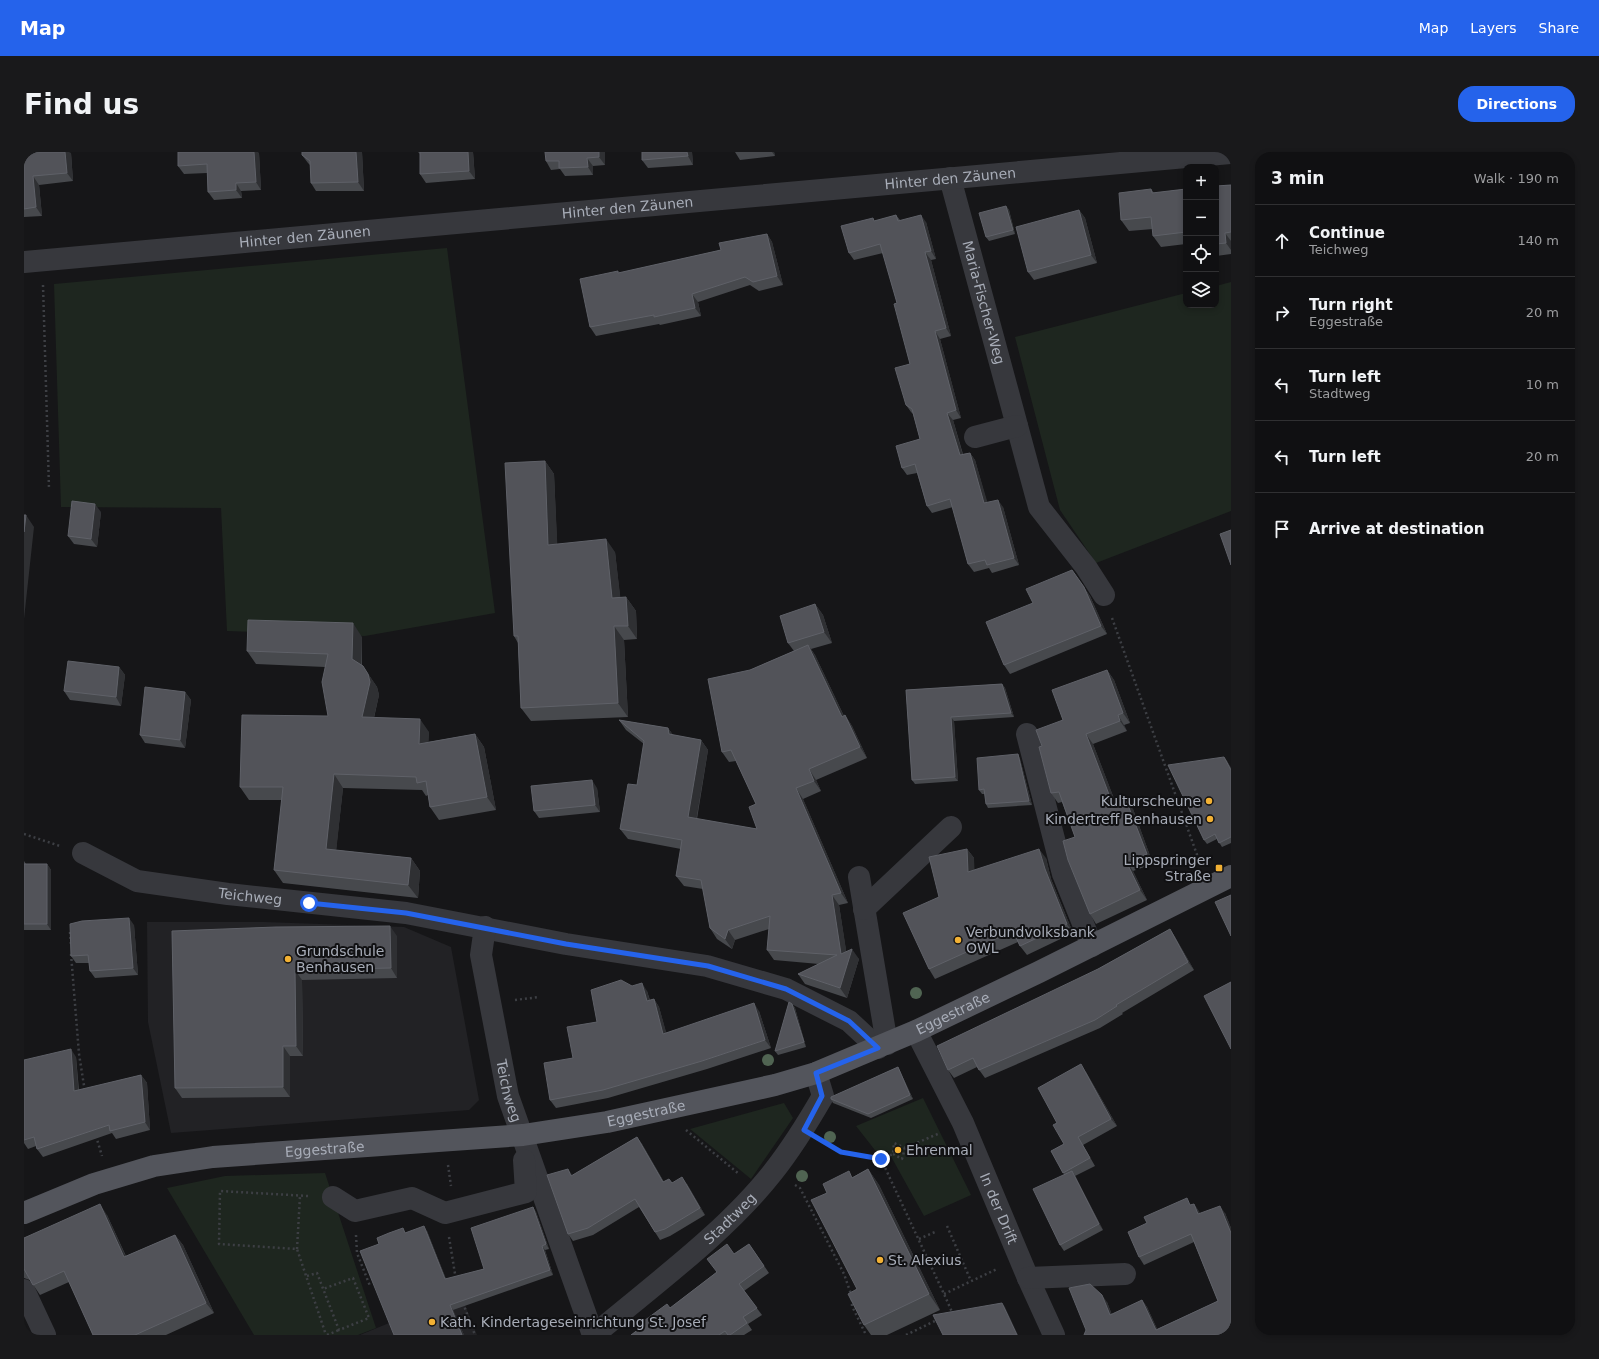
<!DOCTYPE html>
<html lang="en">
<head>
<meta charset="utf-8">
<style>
	:root { --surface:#101012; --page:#19191b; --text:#f1f3f6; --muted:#9c9d9f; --line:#303032; --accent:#2563eb }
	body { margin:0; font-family:"DejaVu Sans",sans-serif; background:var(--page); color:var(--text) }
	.controls { position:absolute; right:12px; top:12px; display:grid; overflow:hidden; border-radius:8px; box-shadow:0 2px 6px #0003 }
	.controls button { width:36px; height:36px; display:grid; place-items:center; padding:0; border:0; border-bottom:1px solid var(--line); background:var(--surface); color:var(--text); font:20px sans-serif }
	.stop { position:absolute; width:12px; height:12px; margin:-9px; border:3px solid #2563eb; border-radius:50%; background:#fff }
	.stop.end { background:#2563eb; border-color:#fff; box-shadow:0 1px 4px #0008 }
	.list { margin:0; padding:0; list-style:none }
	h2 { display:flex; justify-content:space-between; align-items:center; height:52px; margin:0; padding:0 16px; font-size:17px }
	h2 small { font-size:13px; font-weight:400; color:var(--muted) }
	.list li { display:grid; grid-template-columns:26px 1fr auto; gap:12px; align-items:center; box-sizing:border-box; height:72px; padding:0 16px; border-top:1px solid var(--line) }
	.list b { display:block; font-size:15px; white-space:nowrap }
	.list p { margin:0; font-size:13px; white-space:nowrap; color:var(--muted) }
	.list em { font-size:13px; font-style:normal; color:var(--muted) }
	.icon { flex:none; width:22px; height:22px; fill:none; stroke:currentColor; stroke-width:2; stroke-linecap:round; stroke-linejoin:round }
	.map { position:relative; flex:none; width:1207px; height:1183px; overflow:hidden; border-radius:16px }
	header { display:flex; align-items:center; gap:24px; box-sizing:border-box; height:56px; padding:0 20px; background:var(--accent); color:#fff }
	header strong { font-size:19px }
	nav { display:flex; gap:22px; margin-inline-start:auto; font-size:14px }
	.intro { display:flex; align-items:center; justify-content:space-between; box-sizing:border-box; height:96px; padding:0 24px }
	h1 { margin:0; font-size:28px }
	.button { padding:10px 18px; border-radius:16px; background:var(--accent); color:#fff; font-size:14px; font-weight:700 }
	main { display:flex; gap:24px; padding:0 24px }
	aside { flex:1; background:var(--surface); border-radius:16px; box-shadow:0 2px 6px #0003 }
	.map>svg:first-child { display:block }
	.built { fill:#222225 }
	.green { fill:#1e261f }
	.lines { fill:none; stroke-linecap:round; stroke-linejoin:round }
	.path { stroke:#3d3f44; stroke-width:2.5; stroke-dasharray:2 3; stroke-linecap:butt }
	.minor { stroke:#37383d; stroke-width:22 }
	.major { stroke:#53555c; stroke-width:22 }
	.tree { fill:#506452 }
	.wall { fill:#47494d }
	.shaded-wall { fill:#2f3033 }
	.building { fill:#525359; stroke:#5f6168 }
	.route { stroke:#2563eb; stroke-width:5 }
	.poi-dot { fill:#f2b134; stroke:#111113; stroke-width:1.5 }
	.labels { text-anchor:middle; stroke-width:4; stroke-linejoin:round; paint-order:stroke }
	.street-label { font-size:14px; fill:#a8adb8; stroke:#111113 }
	.poi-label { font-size:14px; fill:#a8adb8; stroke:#111113; text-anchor:start }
</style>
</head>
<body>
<header>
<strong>Map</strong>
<nav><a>Map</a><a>Layers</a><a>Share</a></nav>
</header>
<div class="intro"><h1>Find us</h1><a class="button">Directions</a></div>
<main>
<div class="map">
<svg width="1207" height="1183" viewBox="0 0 1207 1183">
	<rect width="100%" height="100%" fill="#161618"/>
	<path class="built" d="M123,770H240L380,775L427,795L455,948L445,958L147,981L124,870Z
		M437,1143L453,1183H336L399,1157Z"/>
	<path class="green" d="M423,96L471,461L341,484L203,479L197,356L37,355L30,132Z
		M1207,130V359L1072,411L1036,358L991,185L1162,141V153H1192V134Z
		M899,946L947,1043L900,1064L864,999L854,1002L832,974Z
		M760,951L769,966L727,1027L666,977Z
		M301,1021L352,1176L334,1183H230L143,1036L201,1024Z"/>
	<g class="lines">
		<path class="path" d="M19,133L25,336
			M1088,466L1176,711
			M0,682L36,694
			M46,780L47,793
			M47,802L55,902L61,940
			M491,848L515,845
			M662,978L715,1022
			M72,984L78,1004
			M800,990L817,1000L857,1007L869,1002L870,991L881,996L916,981
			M869,1002L878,1007L881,996
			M857,1007L920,1142L928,1160L926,1161
			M424,1013L427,1034
			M771,1033L776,1036L820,1122L827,1142
			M284,1044L196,1039L195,1092L273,1097L302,1183
			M923,1074L947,1129
			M332,1083L333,1101L346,1134
			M425,1085L432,1128
			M895,1087L911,1080
			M273,1097L276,1044
			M283,1124L293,1121L315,1178L345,1166L329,1126L299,1137
			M920,1142L973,1117
			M828,1147V1154L842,1183
			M439,1151L451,1183
			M303,1183L315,1178
			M882,1183L913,1168"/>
		<g class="minor">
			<path id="s1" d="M926,26L1015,355L1062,415L1080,443"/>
			<path id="s2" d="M0,110L1207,1"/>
			<path d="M951,285L993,274"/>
			<path d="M1003,582L1039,722L1068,794"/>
			<path id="s3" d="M59,701L113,729L204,742L382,761L542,792L683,814L762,837L825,869L854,896"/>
			<path d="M835,725L863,892"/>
			<path d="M840,757L927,675"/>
			<path id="s4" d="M461,775L457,803L484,944L569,1183"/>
			<path id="s5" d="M892,879L939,971L1004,1126L1030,1183"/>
			<path d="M309,1045L331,1059L388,1046L421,1061L502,1040L500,1008"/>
			<path d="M1004,1126L1101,1122"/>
			<path d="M0,1138L21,1183"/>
			<path id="s6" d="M570,1183C629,1133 701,1081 749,1020C768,996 784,970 799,944L792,921"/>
		</g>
		<path class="major" id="s7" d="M0,1061L70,1032L130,1014L189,1005L499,983L583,970L751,933L792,921L892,879L1015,820L1207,724"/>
	</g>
	<g class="tree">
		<circle cx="892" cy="841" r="6"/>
		<circle cx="744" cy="908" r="6"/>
		<circle cx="806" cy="985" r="6"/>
		<circle cx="778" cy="1024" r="6"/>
	</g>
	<path class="wall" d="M0,0L47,1L49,29L15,33L18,64L0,65Z
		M278,0H338L340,39H292L287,31L286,13L284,11L278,3Z
		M394,0H449L451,27L402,31L396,22V2Z
		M581,0V13L569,14V23L541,24L536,17L527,18L522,9Z
		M668,0L669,13L624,16L618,8Z
		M711,0H750L751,4L716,8Z
		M235,1L237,38L217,39L218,46L190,48L184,40L183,21L160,22L154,14Z
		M1207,33V102L1192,104V34Z
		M1127,37L1130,41L1162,37V92L1137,95L1129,84V77L1105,79L1097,68Z
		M982,54L985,58L991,82L965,89L962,85Z
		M1055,58L1061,66L1073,111L1010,128L1004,120Z
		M872,63L876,68L902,70L912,107L907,108L927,184L916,187L937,266L929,268L939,302L946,301L951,308L963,351L979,355L995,413L968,421L965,416L950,420L944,412L929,355L908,361L903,354L893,321L883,323L878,316L896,287L889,262L887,260L882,253L886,212L873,151L859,101L830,108L825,101L851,69Z
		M743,82L748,90L759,133L735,139L726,133L674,150L677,164L636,173L635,172L572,184L566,175L595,121L697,98Z
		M521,309L530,322L533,392L591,400L596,445H602L612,459L613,487L600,488L604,565L507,569L497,556L494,491L490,484Z
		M77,360L73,395L50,392L44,384Z
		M1048,418L1066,444L1083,482L986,522L980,513L1009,451Z
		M791,452L799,463L808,491L787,497L791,503L820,564L821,563L828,574L843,606L792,628L797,639L779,647L824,751L815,753L822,799L835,807L823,846L781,832L774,822L795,812L750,808L743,798L745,777L711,788L708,797L693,787L686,776L679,737L660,734L652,724L657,697L604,687L596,677L613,633L620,592L602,578L595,568L644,576L649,583L677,588L684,598L673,667L733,677L732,652L712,609L705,610L698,600L726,518L770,499L764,491Z
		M338,485V513L353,535L355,543L350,566L405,580L404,590L451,582L460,595L472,658L415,668L406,655L404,643L402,644L398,638L319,636L312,698L387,706L396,719L394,746L259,731L250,718L258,648H225L216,635L304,564L301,515L232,512L223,499Z
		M95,515L101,523L97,554L46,548L40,539Z
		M1083,518L1090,528L1106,571L1100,573L1103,579L1069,592L1092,652L1109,657L1129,712L1109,719L1123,748L1072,772L1066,762L1051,685L1038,650L1034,651L1027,641L1018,594L1039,568Z
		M978,532L981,536L990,565L930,569L934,629L891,632L888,628L882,538Z
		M161,540L167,548L161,596L121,591L116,583Z
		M994,602L996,607L1008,653L964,656L962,652L961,642H958L955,638Z
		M1200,605L1203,609L1207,616V691L1198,695L1193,687L1183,692L1180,688Z
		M573,636L576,660L515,666L510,659Z
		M943,697L950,706V718L1022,706L1027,727L1049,781L1003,803L996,794L994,790L911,827L905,817L915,745Z
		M0,709L2,712H23L27,718V778H0Z
		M110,773L114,823L71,826L66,819L65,811H52L47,804Z
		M1146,777L1151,785L1170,818L1098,861L1099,862L1076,876L961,926L953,915L930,926L924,918L1074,817Z
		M148,779L373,784V826L278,828L279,904H266V945L158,946L151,936Z
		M608,834L623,839L626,848L630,847L635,855L642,881L735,859L747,896L683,917L584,946L532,956L526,948L549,906L573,870Z
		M768,852L771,856L782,895L754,903L751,899Z
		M52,905L55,938L117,923L123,931L126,978L92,987L88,981L19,1005L13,997L12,994L4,997L0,991V908Z
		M874,915L876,919L889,947L847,966L809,951L807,947Z
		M1062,920L1093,974L1059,993L1071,1014L1051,1024L1079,1078L1040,1099L1036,1093L1040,1022L1027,999L1040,992L1033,971Z
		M613,985L618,992L640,1030L663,1032L681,1063L646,1084L636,1088L615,1055L569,1083L549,1089L544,1082L549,1023Z
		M844,1017L855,1033L916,1158L863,1183H847L840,1173L833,1137L803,1041L829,1025Z
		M1170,1052L1176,1062L1201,1061L1207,1076V1183L1062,1178L1083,1150L1088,1163L1118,1148L1123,1155L1133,1177L1194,1149L1170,1090L1120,1113L1115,1105L1168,1053Z
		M509,1055L512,1060L525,1097L521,1098L529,1123L429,1158L440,1183H370L382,1081L403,1079L422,1127L460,1117Z
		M83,1063L102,1104L151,1083L159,1093L190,1161L142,1183H69L45,1130L16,1143L6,1128L0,1126V1086Z
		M725,1092L745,1121L720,1139L738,1163L724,1172L728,1178L720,1183H607L646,1156L693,1120L710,1102Z"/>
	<path class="shaded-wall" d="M41,0H45L47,1L49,29L43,21Z
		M230,0H234L235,1L237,38L232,30Z
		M332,0H338L340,39L334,30Z
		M444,0H449L451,27L445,19Z
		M575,0H581V13L575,5Z
		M663,0H668L669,13L664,4Z
		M748,0H750L751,4Z
		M563,6L569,14V23L564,15Z
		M9,24L15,33L18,64L12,55Z
		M212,31L217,39L218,46L212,38Z
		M982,54L985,58L991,82L989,78Z
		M1055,58L1061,66L1073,111L1067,103Z
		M897,63L902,70L912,107L907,99Z
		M1201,81L1207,89V98L1202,91Z
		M743,82L748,90L759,133L753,124Z
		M901,100L907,108L927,184L922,176Z
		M668,142L674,150L677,164L671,156Z
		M911,179L916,187L937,266L932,258Z
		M923,261L929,268L941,311L936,303Z
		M946,301L951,308L966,359L960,351Z
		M521,309L530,322L534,407L524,393Z
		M974,348L979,355L995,413L990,406Z
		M71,352L77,360L73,395L67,387Z
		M2,363L10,375L0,467V380Z
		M582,387L591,400L598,459L588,446Z
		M1048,418L1066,444L1083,482L1077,474Z
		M602,445L612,459L613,487L604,474Z
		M791,452L799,463L808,491L800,480Z
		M329,471L338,485L337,520L328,507Z
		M590,474L600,488L604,565L594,551Z
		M784,493L791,503L825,575L818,565Z
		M339,514L353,535L355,543L347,578L338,565Z
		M95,515L101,523L97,554L92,545Z
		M1083,518L1090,528L1106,571L1099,561Z
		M978,532L981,536L990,565L987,561Z
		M161,540L167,548L161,596L156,588Z
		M821,563L828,574L843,606L836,595Z
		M1094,563L1100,573L1103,579L1096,569Z
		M927,565L930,569L934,629L931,625Z
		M396,567L405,580L404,605L395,592Z
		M644,576L651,586L645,582Z
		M451,582L460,595L472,658L463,645Z
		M1062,582L1069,592L1096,662L1089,653Z
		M677,588L684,598L671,675L664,665Z
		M994,602L996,607L1008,653L1005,649Z
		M1200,605L1203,609L1207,616V618Z
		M785,617L792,628L797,639L790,629Z
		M310,622L319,636L311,710L302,697Z
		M568,628L573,636L576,660L571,653Z
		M772,636L779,647L824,751L817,741Z
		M1102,648L1109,657L1129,712L1123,702Z
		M943,697L950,706L951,730L944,720Z
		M1015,697L1022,706L1027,727L1049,781L1043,772L1021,717Z
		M387,706L396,719L394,746L384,733Z
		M1102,709L1109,719L1123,748L1116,738Z
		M23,712L27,718V778L23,772Z
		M808,743L815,753L824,810L828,797L835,807L823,846L816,836L817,802Z
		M105,766L110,773L114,823L109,816Z
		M366,774L373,784V826L367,816Z
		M1146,777L1151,785L1170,818L1164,810Z
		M704,778L711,788L708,797L701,787Z
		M271,818L278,828L279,904L272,894Z
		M618,831L623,839L628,857L623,849Z
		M630,847L635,855L645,890L639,882Z
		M730,851L735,859L747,896L741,888Z
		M768,852L771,856L782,895L780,890Z
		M259,894L266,904V945L259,935Z
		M47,897L52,905L55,947L50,939Z
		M1057,912L1062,920L1093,974L1087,967Z
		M874,915L876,919L889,947L886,943Z
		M117,923L123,931L126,978L121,970Z
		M613,985L618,992L644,1037L639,1030Z
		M544,1017L549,1024H547Z
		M844,1017L855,1033L916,1158L905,1142Z
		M1048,1019L1052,1025L1079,1078L1075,1072Z
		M658,1025L663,1032L681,1063L676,1056Z
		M76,1052L83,1063L107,1116L100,1105Z
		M1170,1052L1175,1059L1180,1070L1174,1062Z
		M1196,1054L1201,1061L1207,1076V1081Z
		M509,1055L512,1060L525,1097L522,1092Z
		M400,1074L403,1079L424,1132L421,1127Z
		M151,1083L159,1093L190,1161L182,1151Z
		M518,1094L521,1098L529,1123L526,1118Z
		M1078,1143L1083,1150L1091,1171L1086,1163Z
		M1118,1148L1123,1155L1136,1183L1132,1178Z
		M978,1151L981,1155L994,1183H993Z
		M426,1153L429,1158L440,1183H438Z"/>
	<path class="building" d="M0,0H41L43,21L9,24L12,55L0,57Z
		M154,0H230L232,30L212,31V38L184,40L183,12L154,14Z
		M278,0H332L334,30L287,31L286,9L278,3Z
		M396,0H444L445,19L396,22Z
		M521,0H575V5L563,6L564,15L535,16V9H522Z
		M618,0H663L664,4L618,8Z
		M1207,33V80L1201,81L1202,91L1192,92V34Z
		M1127,37L1128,41L1162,37V80L1129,84L1127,65L1097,68L1095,41Z
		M982,54L989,78L962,85L955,61Z
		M1055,58L1067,103L1004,120L992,75Z
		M872,63L874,69L897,63L907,99L901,100L922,176L911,179L932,258L923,261L936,303L946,301L960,351L974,348L990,406L963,413L961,408L944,412L926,347L903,354L891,312L878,316L872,294L896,287L888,257L882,253L871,216L886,212L870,152L873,151L856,92L825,101L817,74L849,66L850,69Z
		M743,82L753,124L729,130L721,125L668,142L671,156L630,165V163L566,175L556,127L594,119V121L697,98L695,91Z
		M521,309L524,393L582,387L588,446L602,445L604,474H590L594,551L497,556L494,484H490L481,311Z
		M48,349L71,352L67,387L44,384Z
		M0,363H2L0,380Z
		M1207,378V413L1196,382Z
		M1048,418L1060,435L1077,474L980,513L962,470L1009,451L1002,437Z
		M791,452L800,480L764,491L756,464Z
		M224,468L329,471L328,507L339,514L344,522L346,530L338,565L396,567L395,592L451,582L463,645L406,655L402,629L393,631L392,625L310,622L302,697L387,706L384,733L250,718L259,635H216L218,563L304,564L298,530L304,502L223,499Z
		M784,493L818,565L821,563L836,595L785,617L790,629L772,636L817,741L808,743L817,802L828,797L816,836L774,822L813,803L743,798L746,764L704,778L701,787L686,776L677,728L652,724L658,688L596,677L604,632L613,633L620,589L595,568L644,576L645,582L677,588L664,665L733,677L725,655L732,652L707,598L698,600L684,527L726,518Z
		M44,509L95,515L92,545L40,539Z
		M1083,518L1099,561L1094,563L1096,569L1062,582L1089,653L1102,648L1123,702L1102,709L1116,738L1066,762L1044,708L1039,689L1051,685L1035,640L1027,641L1015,595L1018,594L1012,578L1039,568L1028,538Z
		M978,532L987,561L927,565L931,625L888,628L882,538Z
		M121,535L161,540L156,588L116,583Z
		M994,602L1005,649L962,652L960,637L955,638L953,606Z
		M1200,605L1207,618V685L1195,691L1191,682L1180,688L1144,613Z
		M568,628L571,653L510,659L507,634Z
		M943,697L944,720L1015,697L1021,717L1043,772L996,794L989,779L905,817L879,761L915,745L905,705Z
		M0,712H23V772H0Z
		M1207,743V784L1191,750Z
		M105,766L109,816L66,819L64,803L47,804L46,772L58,769Z
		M366,774L367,816L271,818L272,894H259V935L151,936L148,779L252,775Z
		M1146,777L1164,810L1092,853L1093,854L1071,868L955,918L949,906L924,918L913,894L1074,817Z
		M597,828L608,834L618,831L623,849L630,847L639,882L730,851L741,888L678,909L579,938L526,948L520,911L549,906L543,875L573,870L567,838Z
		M1207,830V897L1180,844Z
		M765,850L768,852L780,890L751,899Z
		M47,897L50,939L117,923L121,970L86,979L85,973L13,997L10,985L0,988V908Z
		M1057,912L1087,967L1054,985L1066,1006L1039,1021L1027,999L1040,992L1029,973L1033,971L1014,936Z
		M874,915L886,943L844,962L807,947V945Z
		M613,985L639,1030L645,1027L648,1031L658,1025L676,1056L641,1077L631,1080L611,1047L564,1076L544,1082L523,1023L544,1017L547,1024Z
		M844,1017L905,1142L840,1173L824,1142L833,1137L787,1048L803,1041L799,1032L825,1019L828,1026Z
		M1048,1019L1075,1072L1036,1093L1009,1037Z
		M1163,1046L1166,1053L1170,1052L1174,1062L1196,1054L1207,1081V1183H1060L1062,1178L1045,1136L1066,1132L1078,1143L1086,1163L1118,1148L1132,1178L1194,1149L1167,1082L1115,1105L1104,1080L1123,1071L1120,1065Z
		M76,1052L100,1105L151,1083L182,1151L111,1183H69L40,1119L9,1133L0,1117V1086Z
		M509,1055L522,1092L518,1094L526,1118L426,1153L438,1183H370L336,1099L355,1092L353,1086L365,1081L379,1076L381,1081L400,1074L421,1127L460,1117L447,1076Z
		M703,1092L710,1102L725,1092L740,1114L715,1132L733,1156L719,1165L723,1171L706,1183H704L701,1179L695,1183H607L615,1177L613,1174L643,1152L646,1156L693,1120L683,1107Z
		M978,1151L993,1183H919L909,1163Z"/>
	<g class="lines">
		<path class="route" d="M285,751L382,761L542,792L684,814L762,837L825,869L854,896L792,921L798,944L780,978L817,1000L857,1007"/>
	</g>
	<g class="poi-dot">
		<circle cx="1185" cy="649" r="4"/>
		<circle cx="1186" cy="667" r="4"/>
		<rect x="1191" y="712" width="8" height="8" rx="2"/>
		<circle cx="934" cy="788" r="4"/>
		<circle cx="264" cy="807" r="4"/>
		<circle cx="874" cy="998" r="4"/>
		<circle cx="856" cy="1108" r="4"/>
		<circle cx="408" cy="1170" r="4"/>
	</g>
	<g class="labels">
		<g class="street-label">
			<text dy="5" stroke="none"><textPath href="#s2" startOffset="930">Hinter den Zäunen</textPath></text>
			<text dy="5" stroke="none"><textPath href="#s2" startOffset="606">Hinter den Zäunen</textPath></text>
			<text dy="5" stroke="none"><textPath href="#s2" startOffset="282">Hinter den Zäunen</textPath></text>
			<text dy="5" stroke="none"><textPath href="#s1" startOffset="129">Maria-Fischer-Weg</textPath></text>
			<text dy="5" stroke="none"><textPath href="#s3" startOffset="175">Teichweg</textPath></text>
			<text dy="5" stroke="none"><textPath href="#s7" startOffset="958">Eggestraße</textPath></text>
			<text dy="5" stroke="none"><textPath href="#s4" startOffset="167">Teichweg</textPath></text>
			<text dy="5" stroke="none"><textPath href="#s7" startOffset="634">Eggestraße</textPath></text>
			<text dy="5" stroke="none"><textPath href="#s7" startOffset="310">Eggestraße</textPath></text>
			<text dy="5" stroke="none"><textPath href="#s5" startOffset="196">In der Drift</textPath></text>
			<text dy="5" stroke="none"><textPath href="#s6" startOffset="179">Stadtweg</textPath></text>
		</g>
		<g class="poi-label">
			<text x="1177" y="654" text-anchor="end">Kulturscheune</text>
			<text x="1178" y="672" text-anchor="end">Kindertreff Benhausen</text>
			<text x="1187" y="713" text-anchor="end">Lippspringer<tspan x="1187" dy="16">Straße</tspan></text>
			<text x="942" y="785">Verbundvolksbank<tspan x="942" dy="16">OWL</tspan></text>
			<text x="272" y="804">Grundschule<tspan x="272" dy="16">Benhausen</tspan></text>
			<text x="882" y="1003">Ehrenmal</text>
			<text x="864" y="1113">St. Alexius</text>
			<text x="416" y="1175">Kath. Kindertageseinrichtung St. Josef</text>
		</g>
	</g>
</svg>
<div class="controls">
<button>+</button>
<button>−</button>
<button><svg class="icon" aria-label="locate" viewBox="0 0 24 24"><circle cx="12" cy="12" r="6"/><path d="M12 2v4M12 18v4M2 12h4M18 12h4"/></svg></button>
<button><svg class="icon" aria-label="layers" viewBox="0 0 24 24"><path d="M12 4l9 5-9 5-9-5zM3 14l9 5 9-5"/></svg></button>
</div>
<div class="stop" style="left:285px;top:751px"></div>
<div class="stop end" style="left:857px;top:1007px"></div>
</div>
<aside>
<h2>3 min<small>Walk · 190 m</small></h2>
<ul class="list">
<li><svg class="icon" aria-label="ahead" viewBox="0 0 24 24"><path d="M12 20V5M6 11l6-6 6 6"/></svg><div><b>Continue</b><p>Teichweg</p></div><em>140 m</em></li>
<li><svg class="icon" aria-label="right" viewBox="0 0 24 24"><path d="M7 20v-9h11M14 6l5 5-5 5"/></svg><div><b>Turn right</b><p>Eggestraße</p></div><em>20 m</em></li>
<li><svg class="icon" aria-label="left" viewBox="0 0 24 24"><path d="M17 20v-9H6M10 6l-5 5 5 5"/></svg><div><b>Turn left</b><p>Stadtweg</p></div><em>10 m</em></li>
<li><svg class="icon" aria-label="left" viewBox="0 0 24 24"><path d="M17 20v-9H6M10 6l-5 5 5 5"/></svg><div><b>Turn left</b></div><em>20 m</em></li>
<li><svg class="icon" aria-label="arrive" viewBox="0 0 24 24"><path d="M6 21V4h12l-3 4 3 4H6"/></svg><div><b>Arrive at destination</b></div></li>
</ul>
</aside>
</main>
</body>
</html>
